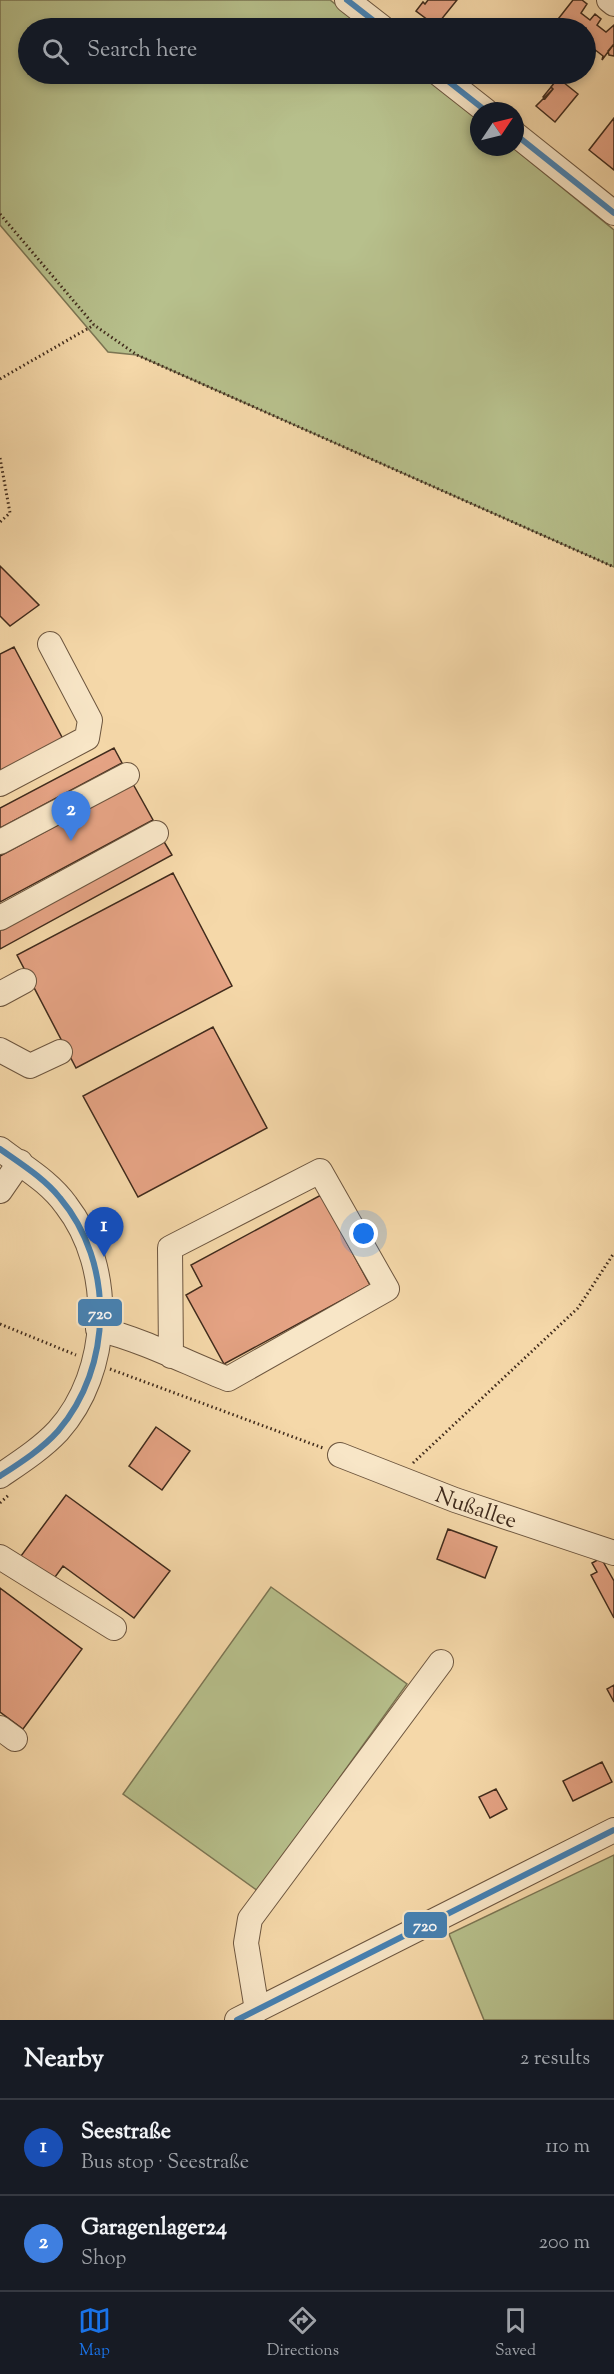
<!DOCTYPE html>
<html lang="en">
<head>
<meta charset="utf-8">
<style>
	:root { --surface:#171b24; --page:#242831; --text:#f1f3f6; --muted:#9ea1a6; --line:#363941; --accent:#1a73e8 }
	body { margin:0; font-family:"Sorts Mill Goudy",serif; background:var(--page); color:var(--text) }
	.compass { position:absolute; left:470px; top:102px; width:54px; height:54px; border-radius:50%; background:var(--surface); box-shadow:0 3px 9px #0003; rotate:55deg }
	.you { position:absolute; left:364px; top:1234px; width:21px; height:21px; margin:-15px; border:4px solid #fff; border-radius:50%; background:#1a73e8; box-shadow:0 0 0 9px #1a73e833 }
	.badge { display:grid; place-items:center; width:39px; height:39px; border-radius:50%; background:var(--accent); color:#fff; font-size:20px; font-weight:700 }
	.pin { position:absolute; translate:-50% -50px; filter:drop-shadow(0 2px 3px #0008) }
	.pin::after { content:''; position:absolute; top:32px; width:21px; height:18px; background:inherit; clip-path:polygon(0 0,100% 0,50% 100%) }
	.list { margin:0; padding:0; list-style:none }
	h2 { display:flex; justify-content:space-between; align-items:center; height:78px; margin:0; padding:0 24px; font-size:26px }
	h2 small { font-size:20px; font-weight:400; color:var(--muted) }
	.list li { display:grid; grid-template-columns:39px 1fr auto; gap:18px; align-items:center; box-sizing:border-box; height:96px; padding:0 24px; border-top:2px solid var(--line) }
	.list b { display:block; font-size:22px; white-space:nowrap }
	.list p { margin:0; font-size:20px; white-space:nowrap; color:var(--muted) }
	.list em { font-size:20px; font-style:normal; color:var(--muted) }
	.icon { flex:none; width:33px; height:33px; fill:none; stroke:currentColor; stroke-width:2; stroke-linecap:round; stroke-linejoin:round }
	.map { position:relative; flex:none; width:614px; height:2020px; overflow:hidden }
	.search { position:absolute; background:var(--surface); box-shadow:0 3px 9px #0003; left:18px; right:18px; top:18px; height:66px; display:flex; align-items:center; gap:15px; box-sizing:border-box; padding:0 21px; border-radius:33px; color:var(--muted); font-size:22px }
	.sheet { height:270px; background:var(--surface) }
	nav { display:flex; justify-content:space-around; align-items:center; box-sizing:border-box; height:84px; border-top:2px solid var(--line); background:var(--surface); font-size:16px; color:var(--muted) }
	nav a { display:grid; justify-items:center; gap:3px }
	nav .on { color:var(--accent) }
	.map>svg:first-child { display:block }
	.green { fill:#b7c08c; stroke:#7c7654; stroke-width:1.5 }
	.building { fill:#e5a384; stroke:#402b1c; stroke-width:1.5 }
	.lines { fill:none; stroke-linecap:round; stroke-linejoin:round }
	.minor-casing { stroke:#6d563f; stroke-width:26 }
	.path { stroke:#402b1c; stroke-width:3; stroke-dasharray:1.5 3; stroke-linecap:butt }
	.minor { stroke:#f8e6c7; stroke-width:24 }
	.bus-1-casing { stroke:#f8e6c7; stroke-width:10 }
	.bus-1 { stroke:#4682b4; stroke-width:6 }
	.labels { text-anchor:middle; stroke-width:4.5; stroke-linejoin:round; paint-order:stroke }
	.street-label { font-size:22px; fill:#402b1c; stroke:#f8e6c7 }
	.line-badge { stroke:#f8e6c7; stroke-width:2 }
	.badge-label { font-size:16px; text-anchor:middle; font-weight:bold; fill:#fff }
</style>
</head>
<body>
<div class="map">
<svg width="614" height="2020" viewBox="0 0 614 2020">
	<rect width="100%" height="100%" fill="#f5d8a9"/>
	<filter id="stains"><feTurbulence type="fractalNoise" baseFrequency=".00333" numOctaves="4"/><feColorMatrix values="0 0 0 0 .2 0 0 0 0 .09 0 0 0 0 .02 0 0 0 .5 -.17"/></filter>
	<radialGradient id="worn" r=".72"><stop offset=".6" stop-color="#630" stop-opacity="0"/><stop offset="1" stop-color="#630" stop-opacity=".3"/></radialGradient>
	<path class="green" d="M0,0H330L366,28H28V74H421L479,121V147H512L614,230V567L137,355L108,352L0,225Z
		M271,1587L407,1684L258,1891L123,1794Z
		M614,1855V2020H484L449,1934Z"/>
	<path class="building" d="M428,0H457L436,26L416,11L423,2L425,4Z
		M573,0H582L587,4L581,13L590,20L595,14L601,19L597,25L606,32L614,25V44L602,60L603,56L594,49L592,52L593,48L586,42V28H567L558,21L555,23Z
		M497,19L509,28H490Z
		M614,44V56L609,55L608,51Z
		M558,78L578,94L555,122L536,106L553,89L551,87Z
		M551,87L553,89L545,99L543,97Z
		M614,118V170L589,150Z
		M0,566L39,605L10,626L0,616Z
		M14,647L64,741L0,775V654Z
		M114,748L122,763L0,828V808Z
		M133,784L153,820L0,902V856Z
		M163,840L172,855L0,949V928Z
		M173,873L232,986L76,1068L17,955Z
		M213,1027L267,1128L138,1197L83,1096Z
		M321,1195L370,1285L224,1364L186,1295L202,1286L191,1265Z
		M156,1427L190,1451L162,1490L129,1466Z
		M66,1495L170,1571L134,1618L63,1566L50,1584L18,1560Z
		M448,1529L497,1547L485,1578L437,1559Z
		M601,1558L614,1581V1618L591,1575L597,1572L592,1563Z
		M0,1588L82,1649L23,1729L0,1712Z
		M614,1685V1702L607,1689Z
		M602,1762L612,1782L573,1801L563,1781Z
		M496,1789L507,1809L490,1818L479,1797Z"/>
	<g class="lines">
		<g class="minor-casing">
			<g id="minor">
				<path d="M347,0L383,28"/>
				<path d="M609,0L614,4"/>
				<path d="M439,74L486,111"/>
				<path d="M515,134L614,213"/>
				<path d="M0,784L87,738L90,720L50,644"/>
				<path d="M0,842L127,775"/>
				<path d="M0,918L156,833"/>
				<path d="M0,994L24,981"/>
				<path d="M0,1050L30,1066L60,1052"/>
				<path d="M0,1149C23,1167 49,1181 66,1205C115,1268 111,1372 58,1431C41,1449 19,1463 0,1476"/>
				<path d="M0,1191L20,1162"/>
				<path d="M98,1329C143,1340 185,1362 228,1379L387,1289L320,1171L170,1248L171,1356"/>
				<path id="s1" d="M340,1455L455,1500L614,1553"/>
				<path d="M0,1557L114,1628"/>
				<path d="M0,1728L15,1739"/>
				<path d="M257,2010L246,1943L250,1919L441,1662"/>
				<path d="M237,2020L614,1830"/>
			</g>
		</g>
		<path class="path" d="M0,214L94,325L137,355L614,567
			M0,379L94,325
			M0,458L10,513L0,522
			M0,1324L76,1355
			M110,1369L323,1448
			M413,1463L578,1308L614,1253
			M0,1503L10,1494"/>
		<use href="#minor" class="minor"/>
		<g class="bus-1-casing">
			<path id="bus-1" d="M347,0L383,28
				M439,74L486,111
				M515,134L614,213
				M0,1149C21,1164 44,1178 60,1198C115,1263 113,1367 58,1431C42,1449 20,1463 0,1476
				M237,2020L614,1830"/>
		</g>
		<use href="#bus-1" class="bus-1"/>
	</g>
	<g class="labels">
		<g class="street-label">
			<text dy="8" stroke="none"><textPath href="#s1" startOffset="146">Nußallee</textPath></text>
		</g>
	</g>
	<g class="line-badge">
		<rect x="77" y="1298" width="46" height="29" rx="6" fill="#4682b4"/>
		<rect x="403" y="1911" width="45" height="28" rx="6" fill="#4682b4"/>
	</g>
	<g class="badge-label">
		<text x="100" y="1319">720</text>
		<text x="425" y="1931">720</text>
	</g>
	<rect width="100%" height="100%" filter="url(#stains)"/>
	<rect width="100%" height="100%" fill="url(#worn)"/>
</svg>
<svg class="compass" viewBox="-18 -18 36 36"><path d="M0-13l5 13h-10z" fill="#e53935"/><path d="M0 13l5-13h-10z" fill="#9ea1a6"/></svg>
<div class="you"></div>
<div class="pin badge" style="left:104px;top:1257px;background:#1a4fb4">1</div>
<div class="pin badge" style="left:71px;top:841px;background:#3f7fe0">2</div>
<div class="search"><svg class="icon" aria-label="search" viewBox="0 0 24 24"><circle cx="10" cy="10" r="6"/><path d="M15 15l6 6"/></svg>Search here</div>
</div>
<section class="sheet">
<h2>Nearby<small>2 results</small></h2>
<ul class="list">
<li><span class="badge" style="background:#1a4fb4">1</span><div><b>Seestraße</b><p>Bus stop · Seestraße</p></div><em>110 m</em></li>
<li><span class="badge" style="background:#3f7fe0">2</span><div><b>Garagenlager24</b><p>Shop</p></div><em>200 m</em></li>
</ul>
</section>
<nav>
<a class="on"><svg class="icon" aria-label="map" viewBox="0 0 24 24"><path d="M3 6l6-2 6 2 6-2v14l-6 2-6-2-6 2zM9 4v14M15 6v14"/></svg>Map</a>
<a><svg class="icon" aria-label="directions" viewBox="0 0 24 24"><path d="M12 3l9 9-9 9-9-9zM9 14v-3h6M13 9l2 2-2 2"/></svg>Directions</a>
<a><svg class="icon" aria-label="saved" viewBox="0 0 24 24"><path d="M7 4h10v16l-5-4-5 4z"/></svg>Saved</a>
</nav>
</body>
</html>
